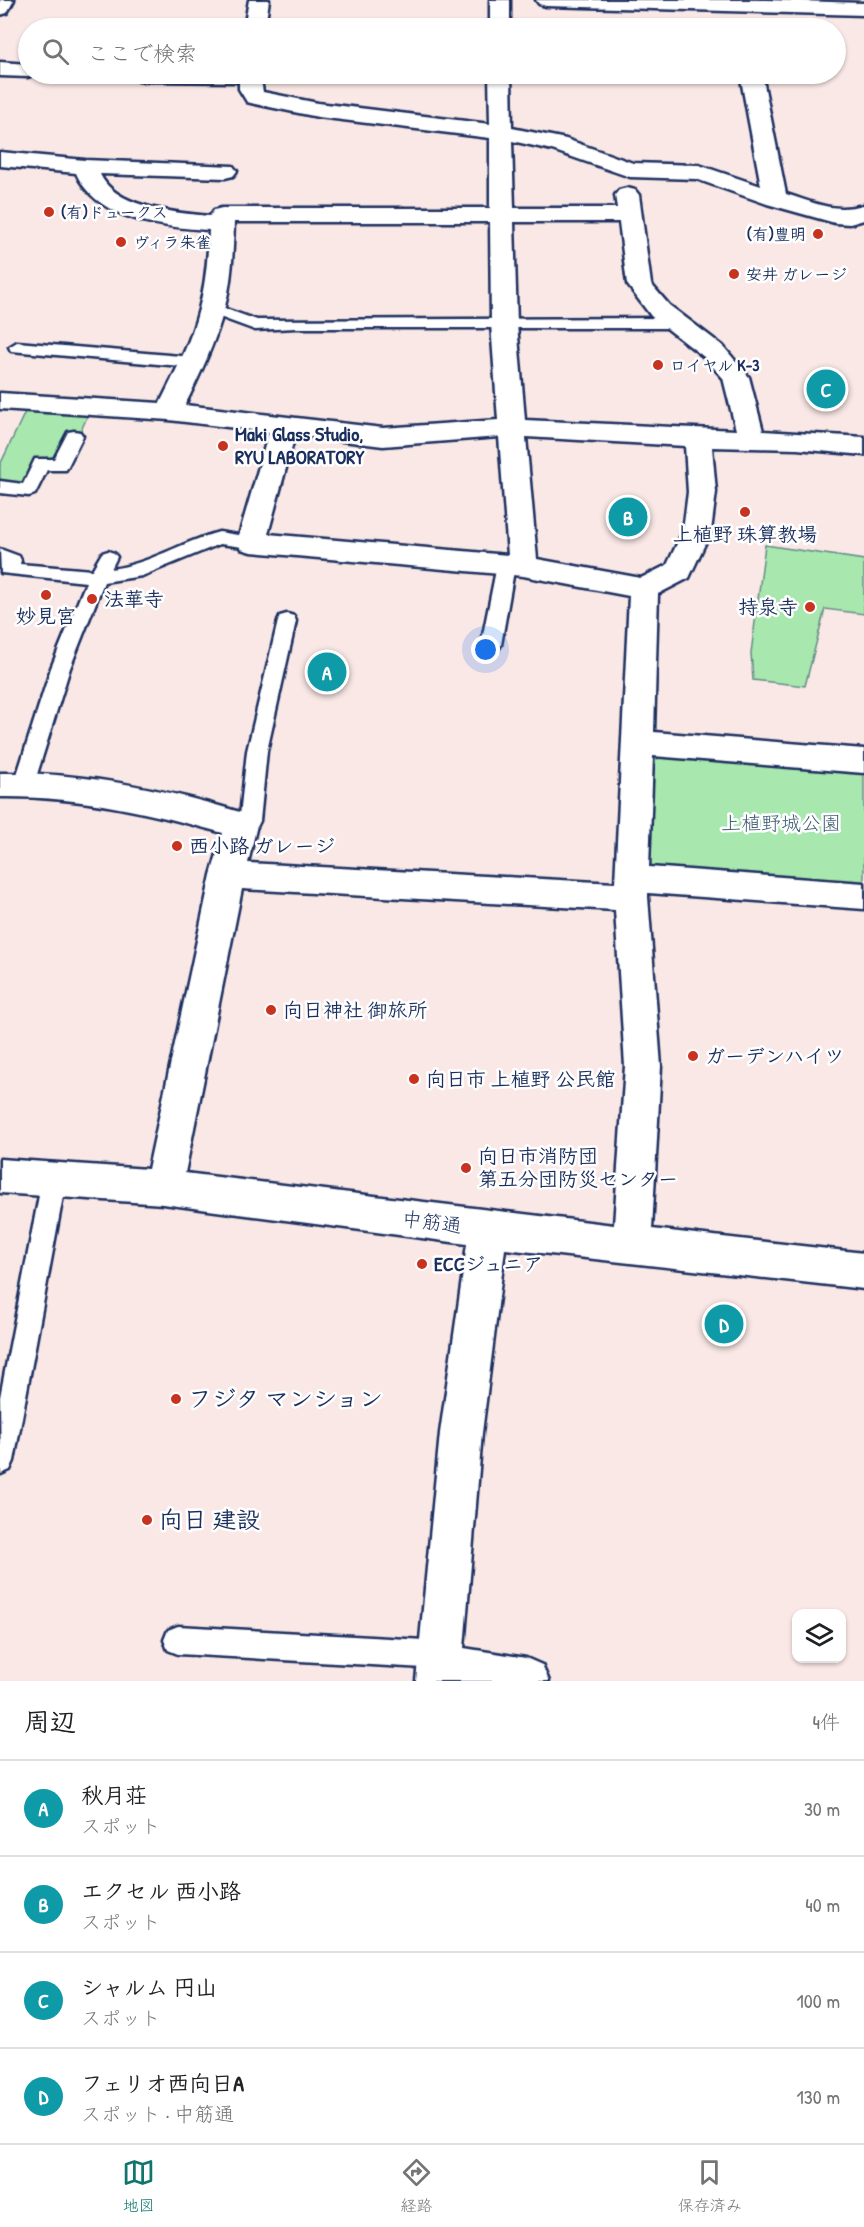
<!DOCTYPE html>
<html lang="ja">
<head>
<meta charset="utf-8">
<style>
	:root { --surface:#fff; --page:#f6f6f6; --text:#202124; --muted:#757577; --line:#e0e0e0; --accent:#0f766e }
	body { margin:0; font-family:"Patrick Hand","Klee One",sans-serif; background:var(--page); color:var(--text) }
	.controls { position:absolute; right:18px; bottom:18px; display:grid; overflow:hidden; border-radius:12px; box-shadow:0 2px 4px #0004 }
	.controls button { width:54px; height:54px; display:grid; place-items:center; padding:0; border:0; border-bottom:2px solid var(--line); background:var(--surface); color:var(--text); font:30px sans-serif }
	.you { position:absolute; left:486px; top:650px; width:21px; height:21px; margin:-15px; border:4px solid #fff; border-radius:50%; background:#1a73e8; box-shadow:0 0 0 9px #1a73e833 }
	.badge { display:grid; place-items:center; width:39px; height:39px; border-radius:50%; background:var(--accent); color:#fff; font-size:20px; font-weight:700 }
	.pin { position:absolute; translate:-50% -50%; border:3px solid #fff; box-shadow:0 2px 6px #0006 }
	.list { margin:0; padding:0; list-style:none }
	h2 { display:flex; justify-content:space-between; align-items:center; height:78px; margin:0; padding:0 24px; font-size:26px }
	h2 small { font-size:20px; font-weight:400; color:var(--muted) }
	.list li { display:grid; grid-template-columns:39px 1fr auto; gap:18px; align-items:center; box-sizing:border-box; height:96px; padding:0 24px; border-top:2px solid var(--line) }
	.list b { display:block; font-size:22px; white-space:nowrap }
	.list p { margin:0; font-size:20px; white-space:nowrap; color:var(--muted) }
	.list em { font-size:20px; font-style:normal; color:var(--muted) }
	.icon { flex:none; width:33px; height:33px; fill:none; stroke:currentColor; stroke-width:2; stroke-linecap:round; stroke-linejoin:round }
	.map { position:relative; flex:none; width:864px; height:1681px; overflow:hidden }
	.search { position:absolute; background:var(--surface); box-shadow:0 2px 4px #0004; left:18px; right:18px; top:18px; height:66px; display:flex; align-items:center; gap:15px; box-sizing:border-box; padding:0 21px; border-radius:33px; color:var(--muted); font-size:22px }
	.sheet { height:462px; background:var(--surface) }
	nav { display:flex; justify-content:space-around; align-items:center; box-sizing:border-box; height:84px; border-top:2px solid var(--line); background:var(--surface); font-size:16px; color:var(--muted) }
	nav a { display:grid; justify-items:center; gap:3px }
	nav .on { color:var(--accent) }
	.map>svg:first-child { display:block }
	.green { fill:#a8e7ae; stroke:#628b86; stroke-width:1.5 }
	.lines { fill:none; stroke-linecap:round; stroke-linejoin:round }
	.lane-casing { stroke:#1b2f5e; stroke-width:5 }
	.street-casing { stroke:#1b2f5e; stroke-width:5 }
	.lane { fill:#fff; fill-rule:evenodd }
	.street { fill:#fff; fill-rule:evenodd }
	.poi-dot { fill:#c8321e; stroke:#fff; stroke-width:2 }
	.labels { text-anchor:middle; stroke-width:5; stroke-linejoin:round; paint-order:stroke }
	.far-poi-label { font-size:16px; font-weight:bold; fill:#1b2f5e; stroke:#fff; text-anchor:start }
	.poi-label { font-size:20px; font-weight:bold; fill:#1b2f5e; stroke:#fff; text-anchor:start }
	.park-label { font-size:20px; fill:#3e5d72; stroke:#fff }
	.street-label { font-size:20px; fill:#1b2f5e; stroke:#fff }
	.near-poi-label { font-size:24px; font-weight:bold; fill:#1b2f5e; stroke:#fff; text-anchor:start }
</style>
</head>
<body>
<div class="map">
<svg width="864" height="1681" viewBox="0 0 864 1681">
	<rect width="100%" height="100%" fill="#fae8e6"/>
	<filter id="ink" filterUnits="userSpaceOnUse"><feTurbulence type="fractalNoise" baseFrequency=".0167" numOctaves="2"/><feDisplacementMap in="SourceGraphic" scale="12" xChannelSelector="R" yChannelSelector="G"/><feConvolveMatrix kernelMatrix="1 2 1 2 8 2 1 2 1" color-interpolation-filters="sRGB"/></filter>
	<g filter="url(#ink)">
		<path class="green" d="M26,410L88,415L64,468L35,465L22,493L0,490V465Z
			M765,545L864,560V614L825,609L805,686L753,680L751,653Z
			M667,753L864,768V893L659,875L641,861L644,767Z"/>
		<g class="lines">
			<g class="lane-casing">
				<path id="lane" d="M212,304L257,320L673,318L681,323L673,328H296L255,330L206,312L204,309L206,306Z
					M17,342L192,357L200,362L192,367L11,351L9,347Z
					M74,431L80,432L83,436L66,470H47L35,494L29,496L0,493V481L23,484L35,459H54L68,432Z
					M219,532L257,538L260,542L257,546L251,548L220,544L142,576L104,582L70,668L34,784L31,789L24,792L17,789L14,784L51,668L86,582L1,573L0,549L19,556L21,560L20,564L92,570L102,553L108,551L114,553L117,557L111,569C149,564 182,542 219,532Z
					M506,559L513,561L515,565L501,645L498,650L491,652L484,650L481,645L497,565L499,561Z
					M287,614L294,616L296,621L267,751L260,821L257,827L241,833L234,831L231,825L234,819L240,816L247,751L278,621L280,616Z
					M54,1169L63,1172L66,1180L14,1461L10,1470L1,1474L0,1397L42,1180L45,1172Z
					M178,1626L442,1641L452,1645L456,1655L452,1665L442,1669L178,1654L168,1650L164,1640L168,1630Z"/>
			</g>
			<g class="street-casing">
				<path id="street" d="M0,0H14L7,13L0,15Z
					M249,0H269L265,28H244Z
					M490,0H510V28H490Z
					M536,0H766L864,3V15L546,6L539,4Z
					M0,62L28,64V74H36L28,77L0,76Z
					M130,74H260L263,92L318,103L490,124L489,74H511L512,128L566,139L633,163L699,165L761,186L740,74H762L786,194C816,203 832,213 864,205V220L850,224L835,223L767,204L696,179L630,177L552,150L512,141L514,208H617L615,195L619,190L627,188L635,190L639,195L651,284L669,305L723,346L749,377L763,431L864,437V455L797,449L712,447L716,492L711,531L689,578L658,594L654,732L864,749V773L653,756L649,867L864,883V909L648,893V897L661,1066L652,1229L864,1253V1289L505,1249L482,1433L464,1648L526,1658L542,1665L549,1681H416L440,1433L467,1244L163,1204L0,1193V1159L148,1169L211,875L223,833C149,812 77,796 0,797V773C86,772 171,790 253,816L257,825L248,863L615,883L629,596L523,576L251,552L241,549L237,542L269,432L169,420L0,409V393L160,403C175,373 191,341 199,309C206,283 208,256 209,230C164,227 97,221 76,173L0,166V152L85,160L233,166L237,171L233,176L225,178L100,174C115,208 178,213 210,216L214,210L222,208H490V138L318,117L255,104L247,102L239,89V82L141,81L133,79ZM234,222H490L491,324L498,420L383,428L185,405C200,375 215,343 224,310C232,282 233,251 234,222ZM514,222H619L627,284L651,316L704,357L723,378L736,430L525,420L517,324ZM295,435L383,446L499,437L508,555L268,534ZM526,437L685,446L688,492L683,531L667,565L641,578L537,559ZM242,889L615,910L625,1066L614,1225L185,1173Z"/>
			</g>
			<use href="#lane" class="lane"/>
			<use href="#street" class="street"/>
		</g>
	</g>
	<g class="poi-dot">
		<circle cx="49" cy="212" r="6"/>
		<circle cx="818" cy="234" r="6"/>
		<circle cx="121" cy="242" r="6"/>
		<circle cx="734" cy="274" r="6"/>
		<circle cx="658" cy="365" r="6"/>
		<circle cx="223" cy="446" r="6"/>
		<circle cx="745" cy="512" r="6"/>
		<circle cx="46" cy="595" r="6"/>
		<circle cx="92" cy="599" r="6"/>
		<circle cx="810" cy="607" r="6"/>
		<circle cx="177" cy="846" r="6"/>
		<circle cx="271" cy="1010" r="6"/>
		<circle cx="693" cy="1056" r="6"/>
		<circle cx="414" cy="1079" r="6"/>
		<circle cx="466" cy="1168" r="6"/>
		<circle cx="422" cy="1264" r="6"/>
		<circle cx="176" cy="1399" r="6"/>
		<circle cx="147" cy="1520" r="6"/>
	</g>
	<g class="labels">
		<g class="far-poi-label">
			<text x="61" y="218">(有)ドュークス</text>
			<text x="806" y="240" text-anchor="end">(有)豊明</text>
			<text x="133" y="248">ヴィラ朱雀</text>
			<text x="746" y="280">安井 ガレージ</text>
			<text x="670" y="371">ロイヤル K-3</text>
		</g>
		<g class="poi-label">
			<text x="235" y="441">Maki Glass Studio,<tspan x="235" dy="23">RYU LABORATORY</tspan></text>
			<text x="745" y="541" text-anchor="middle">上植野 珠算教場</text>
			<text x="104" y="606">法華寺</text>
			<text x="798" y="614" text-anchor="end">持泉寺</text>
			<text x="46" y="623" text-anchor="middle">妙見宮</text>
			<text x="189" y="853">西小路 ガレージ</text>
			<text x="283" y="1017">向日神社 御旅所</text>
			<text x="705" y="1063">ガーデンハイツ</text>
			<text x="426" y="1086">向日市 上植野 公民館</text>
			<text x="478" y="1163">向日市消防団<tspan x="478" dy="23">第五分団防災センター</tspan></text>
			<text x="434" y="1271">ECCジュニア</text>
		</g>
		<g class="park-label">
			<text x="781" y="830">上植野城公園</text>
		</g>
		<g class="street-label">
			<text transform="translate(432 1222) rotate(7)" y="7">中筋通</text>
		</g>
		<g class="near-poi-label">
			<text x="188" y="1407">フジタ マンション</text>
			<text x="159" y="1528">向日 建設</text>
		</g>
	</g>
</svg>
<div class="controls">
<button><svg class="icon" aria-label="layers" viewBox="0 0 24 24"><path d="M12 4l9 5-9 5-9-5zM3 14l9 5 9-5"/></svg></button>
</div>
<div class="you"></div>
<div class="pin badge" style="left:327px;top:672px;background:#0f9aa8">A</div>
<div class="pin badge" style="left:628px;top:517px;background:#0f9aa8">B</div>
<div class="pin badge" style="left:826px;top:389px;background:#0f9aa8">C</div>
<div class="pin badge" style="left:724px;top:1324px;background:#0f9aa8">D</div>
<div class="search"><svg class="icon" aria-label="search" viewBox="0 0 24 24"><circle cx="10" cy="10" r="6"/><path d="M15 15l6 6"/></svg>ここで検索</div>
</div>
<section class="sheet">
<h2>周辺<small>4件</small></h2>
<ul class="list">
<li><span class="badge" style="background:#0f9aa8">A</span><div><b>秋月荘</b><p>スポット</p></div><em>30 m</em></li>
<li><span class="badge" style="background:#0f9aa8">B</span><div><b>エクセル 西小路</b><p>スポット</p></div><em>40 m</em></li>
<li><span class="badge" style="background:#0f9aa8">C</span><div><b>シャルム 円山</b><p>スポット</p></div><em>100 m</em></li>
<li><span class="badge" style="background:#0f9aa8">D</span><div><b>フェリオ西向日A</b><p>スポット · 中筋通</p></div><em>130 m</em></li>
</ul>
</section>
<nav>
<a class="on"><svg class="icon" aria-label="map" viewBox="0 0 24 24"><path d="M3 6l6-2 6 2 6-2v14l-6 2-6-2-6 2zM9 4v14M15 6v14"/></svg>地図</a>
<a><svg class="icon" aria-label="directions" viewBox="0 0 24 24"><path d="M12 3l9 9-9 9-9-9zM9 14v-3h6M13 9l2 2-2 2"/></svg>経路</a>
<a><svg class="icon" aria-label="saved" viewBox="0 0 24 24"><path d="M7 4h10v16l-5-4-5 4z"/></svg>保存済み</a>
</nav>
</body>
</html>
